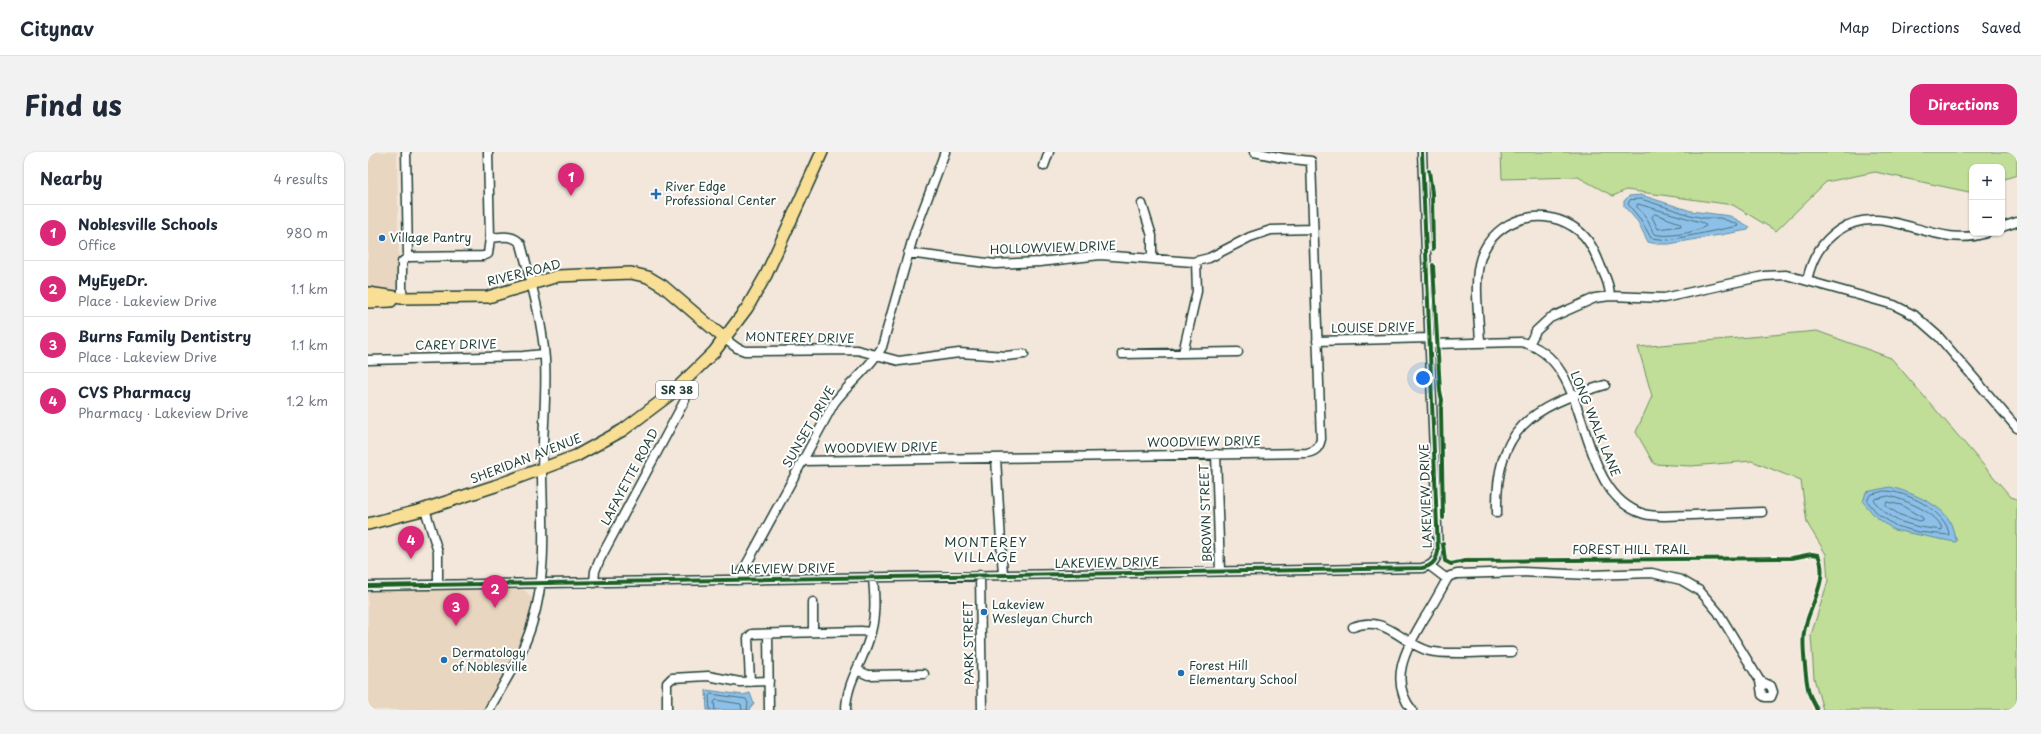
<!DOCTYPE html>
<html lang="en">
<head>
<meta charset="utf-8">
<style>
	:root { --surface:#fff; --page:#f2f2f3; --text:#1f2937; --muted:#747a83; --line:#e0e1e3; --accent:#db2777 }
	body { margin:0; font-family:"Playpen Sans",sans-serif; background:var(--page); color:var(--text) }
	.controls { position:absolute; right:12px; top:12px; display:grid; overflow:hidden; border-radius:8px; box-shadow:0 1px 3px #0004 }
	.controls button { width:36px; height:36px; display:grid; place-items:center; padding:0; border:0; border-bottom:1px solid var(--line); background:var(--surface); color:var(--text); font:20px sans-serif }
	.you { position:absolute; left:1055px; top:226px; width:14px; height:14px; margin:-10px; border:3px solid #fff; border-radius:50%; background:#1a73e8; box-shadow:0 0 0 6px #1a73e833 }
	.badge { display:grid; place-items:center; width:26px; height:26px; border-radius:50%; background:var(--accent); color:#fff; font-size:13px; font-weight:700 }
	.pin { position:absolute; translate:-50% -33px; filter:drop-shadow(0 1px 2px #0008) }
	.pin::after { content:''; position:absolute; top:21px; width:14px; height:12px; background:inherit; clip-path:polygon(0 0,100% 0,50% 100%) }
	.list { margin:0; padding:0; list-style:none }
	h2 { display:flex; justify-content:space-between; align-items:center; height:52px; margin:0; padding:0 16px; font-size:17px }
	h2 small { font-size:13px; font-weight:400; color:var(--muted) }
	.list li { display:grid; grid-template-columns:26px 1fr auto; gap:12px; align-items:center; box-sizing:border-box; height:56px; padding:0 16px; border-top:1px solid var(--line) }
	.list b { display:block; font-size:15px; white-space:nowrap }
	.list p { margin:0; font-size:13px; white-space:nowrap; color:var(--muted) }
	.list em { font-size:13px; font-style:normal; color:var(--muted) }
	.map { position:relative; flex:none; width:1649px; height:558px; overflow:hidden; border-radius:12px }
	header { display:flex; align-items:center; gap:24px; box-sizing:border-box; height:56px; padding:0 20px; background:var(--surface); border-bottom:1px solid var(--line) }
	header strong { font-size:19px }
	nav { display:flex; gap:22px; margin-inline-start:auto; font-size:14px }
	.intro { display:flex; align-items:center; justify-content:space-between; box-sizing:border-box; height:96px; padding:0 24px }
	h1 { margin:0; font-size:28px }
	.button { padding:10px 18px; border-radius:12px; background:var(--accent); color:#fff; font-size:14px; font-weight:700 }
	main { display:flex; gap:24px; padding:0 24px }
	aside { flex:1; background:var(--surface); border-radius:12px; box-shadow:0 1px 3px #0004 }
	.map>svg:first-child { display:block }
	.built { fill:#e8d6c0 }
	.green { fill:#c0de97; stroke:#708e66 }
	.water { fill:#8dc0e9; stroke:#618ca1 }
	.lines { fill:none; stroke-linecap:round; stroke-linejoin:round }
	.shore { stroke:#4b717c; stroke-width:1 }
	.minor-casing { stroke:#1f3d34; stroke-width:11 }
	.major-casing { stroke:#1f3d34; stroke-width:14 }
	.minor { stroke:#fff; stroke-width:8 }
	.major { stroke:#f9df96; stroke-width:11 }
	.cycleway-casing { stroke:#fff; stroke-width:6 }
	.cycleway { stroke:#1b5e20; stroke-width:4 }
	.poi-dot { fill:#1f6fb2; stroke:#fff; stroke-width:1.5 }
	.labels { text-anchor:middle; stroke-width:4; stroke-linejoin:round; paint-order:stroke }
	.shield { fill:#fff; stroke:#627771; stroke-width:1 }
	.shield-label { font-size:11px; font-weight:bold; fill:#1f3d34 }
	.poi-label { font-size:12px; fill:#1f3d34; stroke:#fff; text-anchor:start }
	.street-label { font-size:12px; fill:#1f3d34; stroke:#fff }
	.neighbourhood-label { font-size:13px; letter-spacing:1px; fill:#1f3d34; stroke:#fff }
</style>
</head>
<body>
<header>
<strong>Citynav</strong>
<nav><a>Map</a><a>Directions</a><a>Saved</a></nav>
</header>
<div class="intro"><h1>Find us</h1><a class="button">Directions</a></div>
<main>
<aside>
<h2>Nearby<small>4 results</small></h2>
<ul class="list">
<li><span class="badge">1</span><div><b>Noblesville Schools</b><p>Office</p></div><em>980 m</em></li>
<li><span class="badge">2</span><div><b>MyEyeDr.</b><p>Place · Lakeview Drive</p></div><em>1.1 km</em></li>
<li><span class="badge">3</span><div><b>Burns Family Dentistry</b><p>Place · Lakeview Drive</p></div><em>1.1 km</em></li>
<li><span class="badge">4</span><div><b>CVS Pharmacy</b><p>Pharmacy · Lakeview Drive</p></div><em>1.2 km</em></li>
</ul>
</aside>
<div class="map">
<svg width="1649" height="558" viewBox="0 0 1649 558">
	<rect width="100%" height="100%" fill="#f2e7da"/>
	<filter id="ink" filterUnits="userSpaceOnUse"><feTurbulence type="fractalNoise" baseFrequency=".025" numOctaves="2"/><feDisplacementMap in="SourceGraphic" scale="8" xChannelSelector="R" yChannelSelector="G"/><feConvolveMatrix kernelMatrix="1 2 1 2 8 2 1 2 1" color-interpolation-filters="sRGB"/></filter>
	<g filter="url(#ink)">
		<path class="built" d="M0,0H29L31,120L30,136L24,138L0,137Z
			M55,436L153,437L158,439L164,447L160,470L151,494L118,558H0V440Z"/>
		<path class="green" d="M1133,0H1649V23L1634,28V15H1604V39L1601,40L1507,20L1458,30L1408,79L1365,53L1258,38L1245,44L1210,25L1134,27Z
			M1449,179L1523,206L1643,345L1649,347V558H1455L1446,526L1443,483L1460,429L1458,402L1439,371L1433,329L1384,309L1323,314L1286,312L1268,280L1284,244L1270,195Z"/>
		<path class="water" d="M1273,43L1323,59L1362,64L1382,75L1380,78L1301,92H1289L1280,90L1270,70L1256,54V49L1261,44Z
			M1522,335C1539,339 1573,352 1581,368C1585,374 1585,382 1589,389L1587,390L1526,378L1508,365L1495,350L1498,340Z
			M338,538L375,543L382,541L386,552L381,558H339Z"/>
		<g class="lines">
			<path class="shore" d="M1273,47L1322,63L1336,66H1352L1369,72L1370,74L1301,88L1283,86L1273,68L1260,52L1262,48Z
				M1270,52L1336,71L1338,74C1326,81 1299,86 1286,82L1278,65L1269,55Z
				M1287,62L1312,71L1313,74L1290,77L1284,65Z
				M1516,339C1537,338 1580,360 1581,383L1550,380L1528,374L1510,362L1499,349L1502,343Z
				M1521,344C1535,347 1573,362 1574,378L1551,375L1530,369L1514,358L1506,349L1507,347Z
				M1519,350L1533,353L1555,366V368L1552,369L1532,363L1518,354Z
				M342,558L341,544L343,542L378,547L380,551L379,558
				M347,558L346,550L348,548L373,552L374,558"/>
			<g class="minor-casing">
				<path id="minor" d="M676,14L681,0
					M774,52L784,84V107
					M1634,75L1649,70
					M540,101L627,112L672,110L732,103L825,110L841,106L882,85L903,78L945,77
					M40,105L115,104L120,102L122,86L120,0
					M1439,128C1444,107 1452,91 1471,78C1517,47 1566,99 1618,81
					M34,146V110L40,105L38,0
					M357,187L369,196L377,199L489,198L531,209L591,201L638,204L656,202
					M949,189L1062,186
					M1112,190C1111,165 1105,128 1113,105C1127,65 1178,52 1211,79C1222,88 1228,102 1233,115C1237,124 1242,133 1242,144
					M1062,192L1153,190C1228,207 1203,340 1276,362C1291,366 1308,363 1324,363C1347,362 1371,361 1394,360
					M1161,192L1168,179L1182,166L1227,146L1242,144L1296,146L1396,124L1418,123L1526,153L1546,163L1571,185L1649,276
					M815,201L829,139L828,109
					M754,202L870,200
					M0,208L155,204L176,202
					M848,302L852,419
					M628,306L635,423
					M434,309L939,301C948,299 951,296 953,287L943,9L915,6L886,0
					M57,357L70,400V432
					M1129,361C1127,277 1163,255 1237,233
					M1062,414L1079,427
					M612,423L614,558
					M370,428L466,251C481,231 502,216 514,195L546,82L577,0
					M226,431L227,419L232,407L317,248L319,237L316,231
					M0,434L1054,416C1064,414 1068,409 1070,400L1054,0
					M445,450V480
					M985,475C1017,462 1033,491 1061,499C1080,504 1122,499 1144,500
					M400,482L401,558
					M489,518L500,523L556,522
					M382,530L380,486L384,482L493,479L503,480
					M121,558C136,530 155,503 164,472C179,424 175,374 174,325C174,286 179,246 177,207C174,168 163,130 153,92C145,82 134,85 122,86
					M299,558V531L304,526L340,524L372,530L401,529
					M478,558C478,532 494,511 501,487C508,466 507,447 505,426
					M1044,558C1020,528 1038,498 1054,470C1063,456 1071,442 1079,427L1082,424L1089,422L1154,420L1222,423L1284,421L1313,428L1332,439L1350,460L1392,529L1394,543L1397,545H1403L1405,540L1403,534L1392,529"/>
			</g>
			<g class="major-casing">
				<path id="major" d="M0,141L34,146L120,145L190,124L263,121L280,125L295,134L357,187
					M0,150L23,149
					M0,372L54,358L127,334L208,304L255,278L304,241L346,200L379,156L398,123L454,0"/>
			</g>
			<use href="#minor" class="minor"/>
			<use href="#major" class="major"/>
			<g class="cycleway-casing">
				<path id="cycleway" d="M1061,19L1064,41L1065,97
					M1065,113L1072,239L1074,248L1073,257L1075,366
					M1075,392L1077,409L1083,412L1097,409L1424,406L1444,402L1450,403C1462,428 1440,456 1436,480C1434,492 1438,529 1441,541C1443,547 1447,552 1449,558
					M0,434L1054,416C1064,414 1068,409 1070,400L1054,0"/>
			</g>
			<use href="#cycleway" class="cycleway"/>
		</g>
	</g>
	<g class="poi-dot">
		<path d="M286 36h4v4h4v4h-4v4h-4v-4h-4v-4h4z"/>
		<circle cx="14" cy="86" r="4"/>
		<circle cx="616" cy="460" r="4"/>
		<circle cx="76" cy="508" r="4"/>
		<circle cx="813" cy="521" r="4"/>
	</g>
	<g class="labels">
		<rect class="shield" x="288" y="229" width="42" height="18" rx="3"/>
		<g class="shield-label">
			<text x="309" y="242">SR 38</text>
		</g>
		<g class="poi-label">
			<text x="297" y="39">River Edge<tspan x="297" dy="14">Professional Center</tspan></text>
			<text x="22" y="90">Village Pantry</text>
			<text x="624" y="457">Lakeview<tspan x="624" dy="14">Wesleyan Church</tspan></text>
			<text x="84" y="505">Dermatology<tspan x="84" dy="14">of Noblesville</tspan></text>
			<text x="821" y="518">Forest Hill<tspan x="821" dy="14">Elementary School</tspan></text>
		</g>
		<g class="street-label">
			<text transform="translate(685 96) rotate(-2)" y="4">HOLLOWVIEW DRIVE</text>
			<text transform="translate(156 121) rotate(-14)" y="4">RIVER ROAD</text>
			<text transform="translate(1005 176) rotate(-1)" y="4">LOUISE DRIVE</text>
			<text transform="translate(432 186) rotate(1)" y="4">MONTEREY DRIVE</text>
			<text transform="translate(88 193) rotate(-1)" y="4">CAREY DRIVE</text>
			<text transform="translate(1227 272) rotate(68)" y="4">LONG WALK LANE</text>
			<text transform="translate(441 275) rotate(-60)" y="4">SUNSET DRIVE</text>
			<text transform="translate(836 290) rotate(-1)" y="4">WOODVIEW DRIVE</text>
			<text transform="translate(513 296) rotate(-1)" y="4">WOODVIEW DRIVE</text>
			<text transform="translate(158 307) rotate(-21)" y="4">SHERIDAN AVENUE</text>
			<text transform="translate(262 325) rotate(-62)" y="4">LAFAYETTE ROAD</text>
			<text transform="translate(1058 344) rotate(-92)" y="4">LAKEVIEW DRIVE</text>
			<text transform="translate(838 361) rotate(-92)" y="4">BROWN STREET</text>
			<text x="1263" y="402">FOREST HILL TRAIL</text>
			<text transform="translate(739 411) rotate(-1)" y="4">LAKEVIEW DRIVE</text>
			<text transform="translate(415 417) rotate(-1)" y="4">LAKEVIEW DRIVE</text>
			<text transform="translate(601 491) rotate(-91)" y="4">PARK STREET</text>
		</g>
		<g class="neighbourhood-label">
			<text x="618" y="395">MONTEREY<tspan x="618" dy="15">VILLAGE</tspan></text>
		</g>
	</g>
</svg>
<div class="controls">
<button>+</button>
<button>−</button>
</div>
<div class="you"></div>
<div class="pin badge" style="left:203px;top:44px">1</div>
<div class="pin badge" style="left:127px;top:456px">2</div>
<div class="pin badge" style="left:88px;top:474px">3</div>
<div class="pin badge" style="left:43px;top:407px">4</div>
</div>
</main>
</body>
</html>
